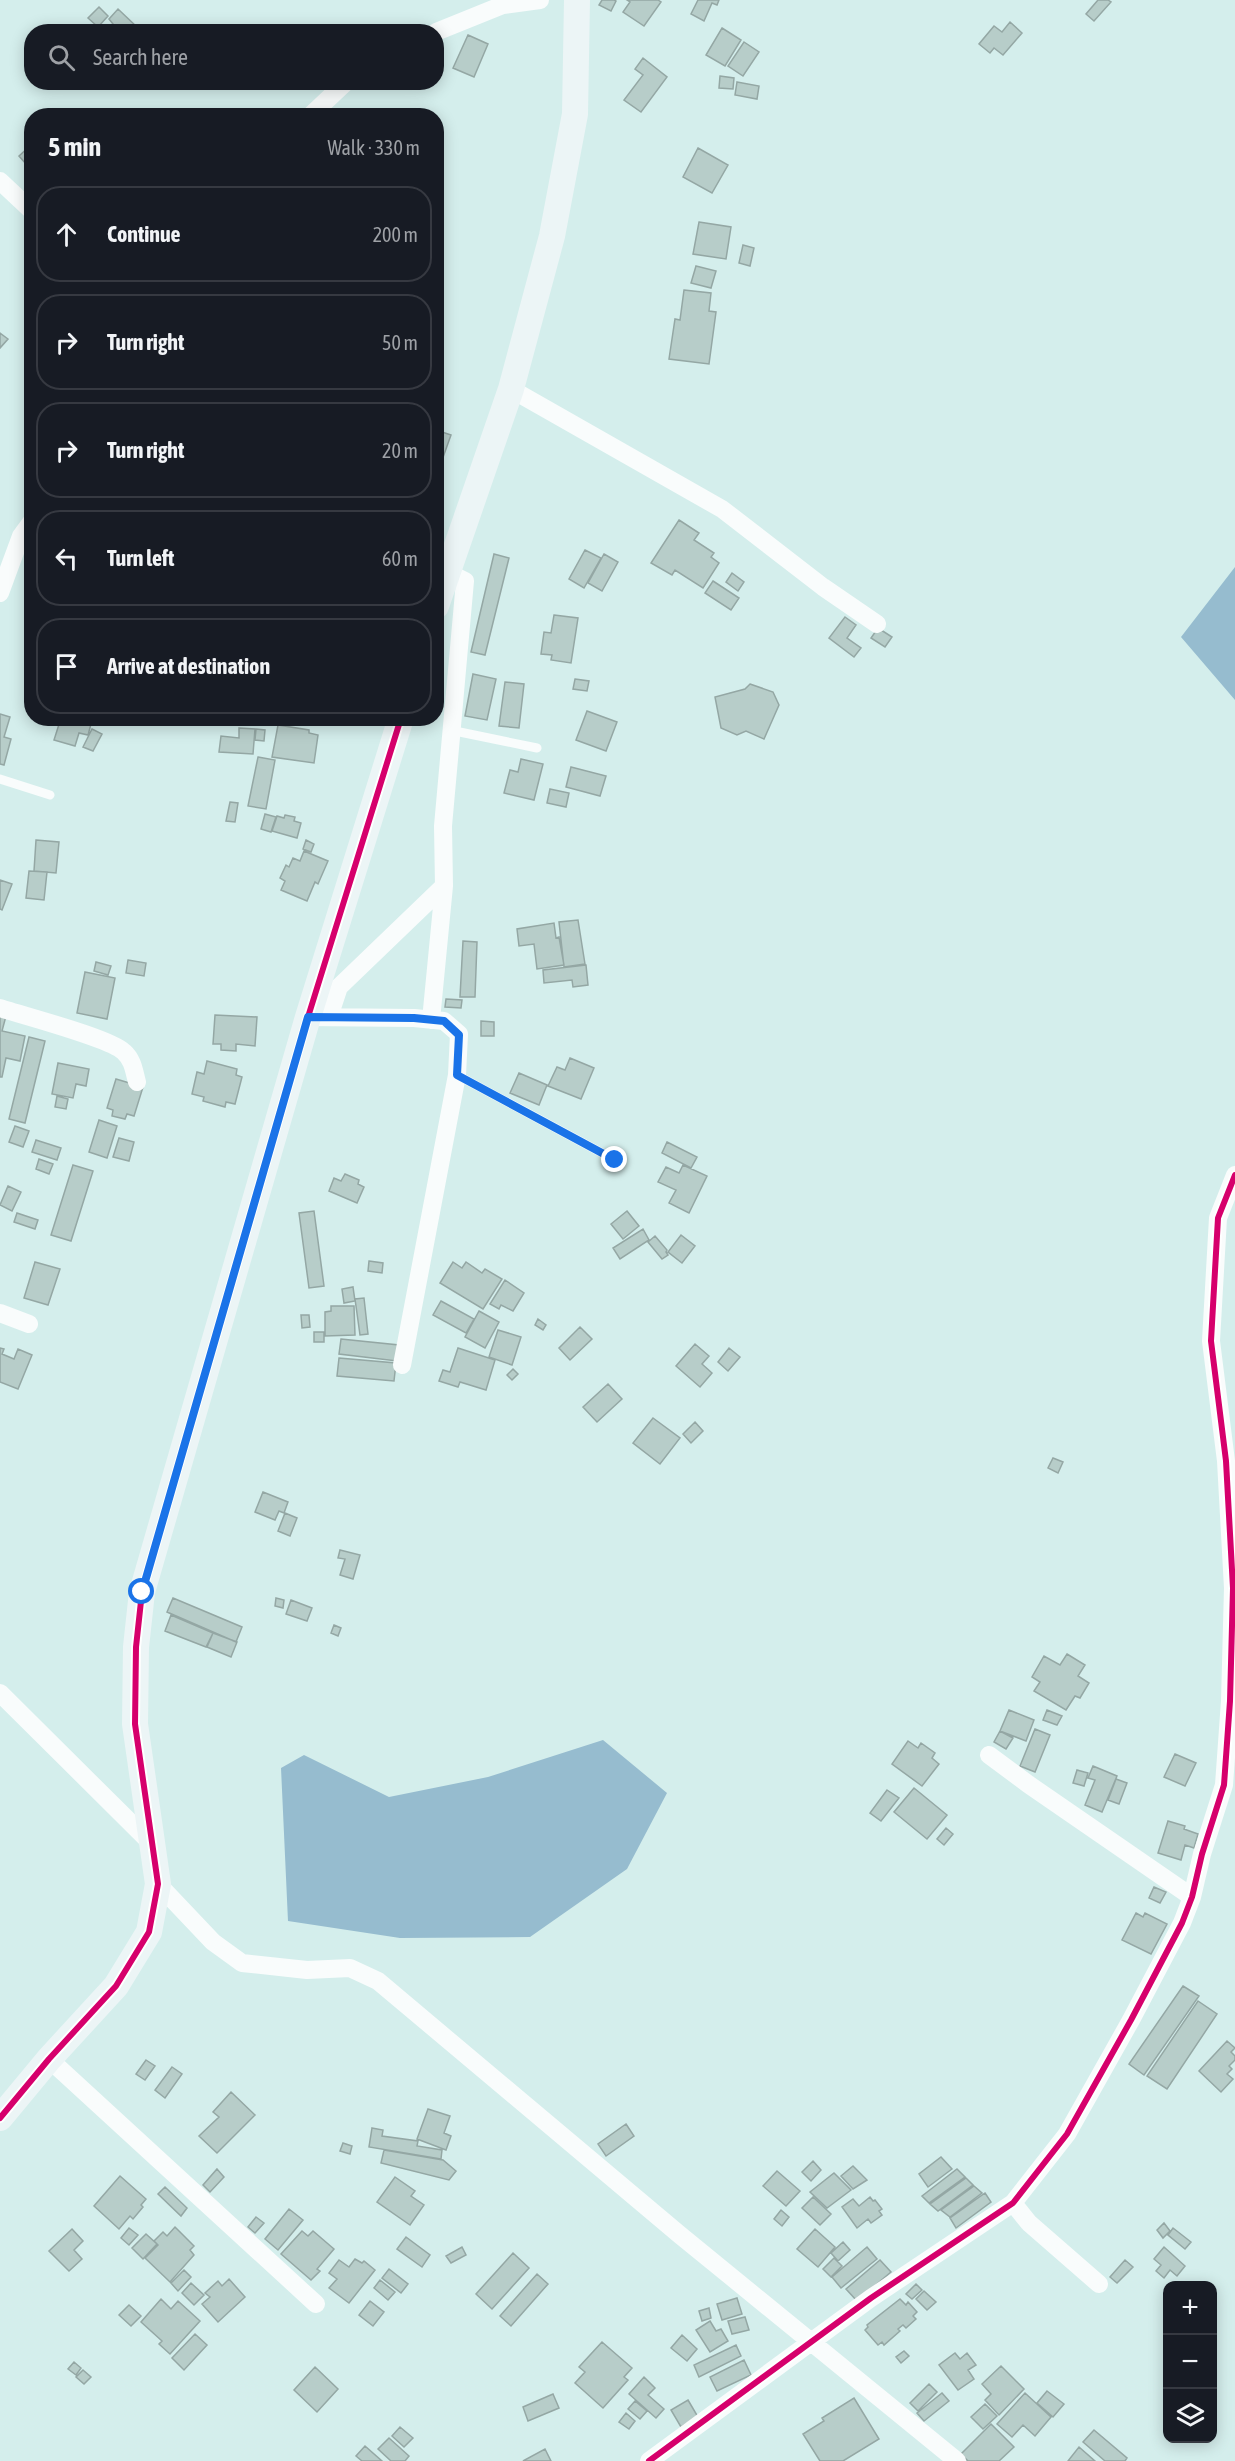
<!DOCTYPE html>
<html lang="en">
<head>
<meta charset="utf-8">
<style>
	:root { --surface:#171b24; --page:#242831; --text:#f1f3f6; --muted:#9ea1a6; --line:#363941 }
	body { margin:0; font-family:"Asap Condensed",sans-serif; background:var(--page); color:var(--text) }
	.controls { position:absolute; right:18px; bottom:18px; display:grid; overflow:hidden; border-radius:12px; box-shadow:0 3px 15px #0003 }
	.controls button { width:54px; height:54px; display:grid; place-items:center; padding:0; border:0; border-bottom:2px solid var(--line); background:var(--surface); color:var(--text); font:30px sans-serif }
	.stop { position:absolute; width:18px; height:18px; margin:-14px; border:4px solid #1a73e8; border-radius:50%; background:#fff }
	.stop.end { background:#1a73e8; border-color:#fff; box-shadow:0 2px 6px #0008 }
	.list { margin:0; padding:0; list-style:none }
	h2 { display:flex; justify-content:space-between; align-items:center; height:78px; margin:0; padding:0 24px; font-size:26px }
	h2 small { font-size:20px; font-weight:400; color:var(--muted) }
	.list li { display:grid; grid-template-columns:39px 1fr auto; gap:18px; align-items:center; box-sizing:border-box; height:96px; margin:0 12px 12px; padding:0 12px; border:2px solid var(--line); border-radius:24px }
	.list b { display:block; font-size:22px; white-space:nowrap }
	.list em { font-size:20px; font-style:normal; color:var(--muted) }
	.icon { flex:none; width:33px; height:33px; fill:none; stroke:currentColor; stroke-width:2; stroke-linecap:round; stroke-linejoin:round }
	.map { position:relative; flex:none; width:1235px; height:2461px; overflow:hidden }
	.search { position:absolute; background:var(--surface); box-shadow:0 3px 15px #0003; left:24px; top:24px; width:420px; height:66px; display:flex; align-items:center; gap:15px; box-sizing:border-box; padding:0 21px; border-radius:24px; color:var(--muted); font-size:22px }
	.panel { position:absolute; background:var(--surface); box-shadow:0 3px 15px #0003; left:24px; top:108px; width:420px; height:618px; border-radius:24px }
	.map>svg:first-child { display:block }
	.water { fill:#96bccf }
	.building { fill:#b7cdc9; stroke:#94a7a4; stroke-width:1.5 }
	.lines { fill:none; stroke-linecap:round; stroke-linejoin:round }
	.lane { stroke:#f9fcfc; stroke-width:9 }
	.street { stroke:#f9fcfc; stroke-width:18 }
	.secondary { stroke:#ecf5f6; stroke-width:26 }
	.cycleway-casing { stroke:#fff; stroke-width:10 }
	.cycleway { stroke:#d6006c; stroke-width:6 }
	.route { stroke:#1a73e8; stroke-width:8 }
</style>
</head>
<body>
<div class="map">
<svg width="1235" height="2461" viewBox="0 0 1235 2461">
	<rect width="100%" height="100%" fill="#d4eeec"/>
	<path class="water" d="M1235,567V700L1181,637Z
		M603,1740L667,1793L627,1869L530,1937L400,1938L288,1921L281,1768L304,1755L389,1797L488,1777Z"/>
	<path class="building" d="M602,0H614L616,1L611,11L599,5Z
		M627,0H658L661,2L644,26L623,12L630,2Z
		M698,0H719L717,5L712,3L704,21L691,14Z
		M1098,0H1108L1111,2L1094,21L1086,14Z
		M99,7L108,16L98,27L88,18Z
		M118,9L138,28L134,32H110L108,29L113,24L109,19Z
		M1010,22L1022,33L1003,55L994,48L990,53L979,44L994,26L1002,32Z
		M722,28L741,40L725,66L706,55Z
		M468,35L488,44L474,77L453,68Z
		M744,42L759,52L743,76L728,66Z
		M643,58L667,77L641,112L624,100L643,75L635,69Z
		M720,76L734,78L733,89L719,88Z
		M737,82L759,86L757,99L735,95Z
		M32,144V159L26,164L19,156Z
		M698,148L728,165L712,193L683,177Z
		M699,222L731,227L726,259L693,254Z
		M743,245L754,248L750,266L739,263Z
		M696,266L716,271L711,288L691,283Z
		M684,290L711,293L709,311L716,312L709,364L669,359L675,319L680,320Z
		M0,333L8,339L0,348Z
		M436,430L451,435L436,477Z
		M679,520L699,533L694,540L714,553L711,557L719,563L703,588L675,570L672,575L651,563Z
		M585,550L601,558L584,588L569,579Z
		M494,554L509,558L485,655L471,652Z
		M604,554L618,562L602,591L588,583Z
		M732,573L744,582L738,591L726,582Z
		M713,581L739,598L731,610L705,593Z
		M554,615L578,618L571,663L551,660L552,655L541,654L544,632L551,633Z
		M845,617L856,625L847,638L861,648L854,657L829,638Z
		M878,628L892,637L885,647L871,638Z
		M473,674L496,679L487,720L465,716Z
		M575,679L589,681L587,691L573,689Z
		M505,682L524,684L519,728L499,726Z
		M750,684L773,692L779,705L764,739L746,731L737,735L721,728L715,697L745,689Z
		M587,711L617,722L606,751L576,740Z
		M0,714L10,717L4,737L11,739L4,765L0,764Z
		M61,718H74L91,724L88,735L79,733L75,746L54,740Z
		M278,725L309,730V733L318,735L314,763L272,757Z
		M239,728L255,729L253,754L219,752L221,736L239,738Z
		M92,729L102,734L93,751L83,747Z
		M256,729L265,730L264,741L255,740Z
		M258,757L275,760L266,809L248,806Z
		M521,759L543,764L534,800L504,793L510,770L518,772Z
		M571,767L606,776L600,796L566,787Z
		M550,789L569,793L566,807L547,803Z
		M230,802L238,803L235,822L226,821Z
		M265,814L276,817L271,832L261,829Z
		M285,815L295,817L294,821L301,823L297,838L272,831L277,816L284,818Z
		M36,840L59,842L56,873L34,871Z
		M306,840L314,844L311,852L303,849Z
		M304,851L328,861L318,884L315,882L307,901L281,890L285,881L280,878L286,865L289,867L293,858L300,861Z
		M29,871L47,872L44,900L26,898Z
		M0,880L12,884L2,910L0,909Z
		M578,920L585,964L564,967L559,922Z
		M554,923L556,938L559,937L564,965L537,969L534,944L519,946L517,929Z
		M463,941L477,942L475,997H460Z
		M128,960L146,963L144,976L126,973Z
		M96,962L111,966L108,975L94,971Z
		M586,965L588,985L573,987L572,980L544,983L543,970Z
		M85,972L115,978L107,1019L77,1013Z
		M446,999L462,1000L461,1008L445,1007Z
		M0,1014L6,1016L2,1031L25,1036L20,1061L6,1058L2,1077H0Z
		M215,1015L257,1017L255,1046L236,1044V1051L221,1050V1044H213Z
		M481,1021L494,1022V1036H481Z
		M29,1037L45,1041L25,1123L9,1119Z
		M570,1058L594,1068L581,1099L548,1086L557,1067L565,1070Z
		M207,1061L237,1069L236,1075L242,1077L235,1104L226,1102L225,1107L203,1101L204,1097L192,1094L197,1072L204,1074Z
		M58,1063L89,1069L86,1086L76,1084L73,1098L52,1094Z
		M519,1073L547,1085L539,1105L510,1093Z
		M116,1079L143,1087L134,1116L127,1114L125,1119L112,1116L113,1110L107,1108Z
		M57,1096L68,1099L66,1109L55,1107Z
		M99,1120L117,1126L107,1158L89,1152Z
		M15,1126L29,1131L23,1147L9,1142Z
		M119,1138L134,1142L129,1161L113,1157Z
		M36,1140L61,1148L57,1160L32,1152Z
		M667,1142L697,1157L691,1168L662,1153Z
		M39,1159L53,1164L49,1174L36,1169Z
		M73,1165L93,1171L71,1241L51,1235Z
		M683,1165L707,1176L689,1213L669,1203L676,1190L658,1182L666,1167L679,1173Z
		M345,1174L359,1180L358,1184L364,1187L357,1203L329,1191L334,1178L341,1181Z
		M8,1186L21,1192L12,1211L0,1205Z
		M314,1211L324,1286L309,1288L299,1213Z
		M627,1211L639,1226L623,1239L611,1224Z
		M17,1213L38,1220L35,1229L14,1222Z
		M643,1229L649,1240L620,1259L613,1248Z
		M681,1235L695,1246L682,1263L668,1252Z
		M655,1236L667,1250L666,1252L668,1255L662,1259L648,1242Z
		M369,1261L383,1263L382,1273L368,1271Z
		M35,1262L60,1269L48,1305L24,1298Z
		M453,1262L462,1268L466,1262L482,1273L485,1269L502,1279L483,1309L440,1283Z
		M505,1280L524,1293L513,1311L501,1305L499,1309L490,1304Z
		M353,1287L355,1301L344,1303L342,1289Z
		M364,1298L368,1334L360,1335L355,1299Z
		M441,1301L474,1319L466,1333L433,1315Z
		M331,1306H354L355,1335L325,1336V1312L331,1311Z
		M479,1311L499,1322L485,1348L465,1337Z
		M301,1315H309L310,1327L302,1328Z
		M538,1319L546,1325L543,1330L535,1325Z
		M580,1327L592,1339L570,1360L559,1348Z
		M498,1330L521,1337L512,1365L489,1357Z
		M314,1332H324V1342H314Z
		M341,1339L399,1345L397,1361L339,1354Z
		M695,1344L709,1356L702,1364L712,1373L700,1387L676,1366Z
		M0,1348L4,1349L2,1354L14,1359L18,1349L32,1355L18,1389L0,1382Z
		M458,1348L495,1360L486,1390L460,1382L458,1387L439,1381L443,1370L450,1372Z
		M729,1348L740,1357L728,1371L718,1362Z
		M339,1358L396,1363L394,1381L337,1376Z
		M513,1369L518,1374L512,1380L507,1375Z
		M608,1384L622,1399L597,1422L583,1407Z
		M653,1418L680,1438L660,1464L633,1443Z
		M695,1422L703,1431L691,1443L683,1434Z
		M1053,1458L1063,1462L1058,1473L1048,1468Z
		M263,1492L288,1502L284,1513L279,1511L275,1520L255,1512Z
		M285,1513L297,1518L290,1536L278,1531Z
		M340,1550L360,1555L353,1579L340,1575L345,1559L338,1558Z
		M173,1598L242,1627L236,1642L167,1612Z
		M276,1598L284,1600L283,1608L275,1606Z
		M291,1600L312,1608L307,1621L286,1614Z
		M171,1615L213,1633L206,1647L165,1631Z
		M334,1625L341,1628L338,1636L331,1633Z
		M213,1633L237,1642L231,1657L207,1647Z
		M1067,1654L1085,1665L1078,1676L1089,1683L1080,1698L1075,1696L1066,1710L1034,1691L1040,1682L1032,1677L1044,1656L1060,1665Z
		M1009,1710L1034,1720L1026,1741L1000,1731Z
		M1047,1710L1062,1716L1057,1725L1043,1720Z
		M1035,1729L1050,1735L1035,1772L1020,1766Z
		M1000,1731L1013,1738L1006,1749L994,1742Z
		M908,1741L918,1748L921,1743L935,1753L932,1758L939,1764L922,1786L892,1764Z
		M1175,1754L1196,1763L1185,1786L1164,1777Z
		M1093,1766L1117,1776L1102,1812L1085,1805L1095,1780L1088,1778Z
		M1077,1770L1088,1773L1084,1786L1073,1783Z
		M1116,1779L1127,1783L1119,1804L1108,1800Z
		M914,1788L947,1815L927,1839L894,1812Z
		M887,1790L899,1798L881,1821L870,1813Z
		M1168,1821L1185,1826L1184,1829L1198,1834L1194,1848L1185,1845L1181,1860L1158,1853Z
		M946,1828L953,1834L944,1845L937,1839Z
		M1154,1887L1166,1892L1160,1903L1149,1898Z
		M1136,1913L1143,1917L1145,1913L1167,1924L1151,1954L1122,1940Z
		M1183,1986L1199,1996L1144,2075L1129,2064Z
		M1198,2001L1217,2014L1167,2089L1147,2076Z
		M1227,2041L1235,2048L1231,2052L1235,2056V2060L1229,2066L1232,2069L1227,2074L1233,2079L1221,2092L1199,2071Z
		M146,2060L155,2066L145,2080L136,2074Z
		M172,2067L182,2074L165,2098L155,2090Z
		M231,2092L255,2115L217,2153L199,2136L219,2117L213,2112Z
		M428,2109L450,2116L444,2133L451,2136L446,2150L417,2139Z
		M626,2124L634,2136L606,2156L598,2144Z
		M372,2128L383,2130L382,2136L418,2141L417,2146L442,2150L441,2159L369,2147Z
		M343,2143L352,2146L350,2154L340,2151Z
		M384,2150L443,2160L456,2171L449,2180L381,2163Z
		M941,2157L952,2169L928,2187L919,2174Z
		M813,2161L821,2170L811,2181L802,2172Z
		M853,2166L867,2180L853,2189L841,2176Z
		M217,2169L224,2177L210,2192L203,2185Z
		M957,2169L965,2177L929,2203L922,2196Z
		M777,2171L800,2191L786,2206L763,2186Z
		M834,2173L851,2190L827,2208L810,2192Z
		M120,2176L146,2199L141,2205L143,2207L133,2219L130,2216L119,2229L94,2206Z
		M395,2177L415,2191L411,2196L424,2205L410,2225L377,2202Z
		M966,2178L973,2185L938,2211L930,2204Z
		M974,2186L982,2193L950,2217L941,2210Z
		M165,2187L187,2208L181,2216L158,2194Z
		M985,2193L991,2202L956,2228L950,2218Z
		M813,2197L831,2214L820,2225L802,2208Z
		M870,2197L873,2201L875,2200L882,2209L879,2211L882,2215L871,2223L868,2219L857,2228L842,2207L853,2199L859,2206Z
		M289,2209L303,2220L278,2250L265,2239Z
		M781,2210L789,2217L782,2226L774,2219Z
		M256,2217L264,2223L255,2233L248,2227Z
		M1164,2223L1170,2231L1163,2238L1157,2230Z
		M175,2227L194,2246L190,2250L194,2255L170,2282L145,2258L158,2245L154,2241L163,2232L167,2236Z
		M129,2228L138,2235L129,2245L121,2238Z
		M1173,2228L1191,2242L1185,2249L1168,2235Z
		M72,2229L83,2241L74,2250L82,2259L69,2271L49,2251Z
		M815,2229L835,2247L818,2267L797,2249Z
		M302,2231L308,2236L313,2231L334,2249L317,2269L320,2271L311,2280L281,2254Z
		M146,2234L157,2244L143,2259L132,2248Z
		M406,2237L430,2255L422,2267L397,2249Z
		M843,2242L850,2250L838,2261L831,2253Z
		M462,2247L466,2255L451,2263L446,2256Z
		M867,2247L877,2259L841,2288L832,2277Z
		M1164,2247L1185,2266L1177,2276L1170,2270L1164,2278L1156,2271L1161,2265L1154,2259Z
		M513,2253L529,2268L492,2309L476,2294Z
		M834,2258L842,2266L831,2277L823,2269Z
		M355,2259L362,2263L364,2261L375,2270L349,2303L329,2288L337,2279L329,2273L339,2260L349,2267Z
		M880,2260L891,2272L857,2301L846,2289Z
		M1125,2260L1133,2267L1117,2283L1110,2277Z
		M389,2269L408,2284L401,2293L382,2278Z
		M184,2270L191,2277L178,2291L171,2283Z
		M537,2274L548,2284L511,2326L500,2316Z
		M229,2279L245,2297L218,2322L202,2304L210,2297L205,2293L218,2281L222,2286Z
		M380,2280L395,2292L388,2300L374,2288Z
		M191,2283L204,2295L194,2305L182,2293Z
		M916,2284L922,2290L912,2299L906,2294Z
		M924,2291L936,2302L927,2310L916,2299Z
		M737,2298L742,2314L722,2320L717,2304Z
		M161,2299L171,2309L178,2301L200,2321L170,2354L159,2344L162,2341L141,2322Z
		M900,2299L906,2305L908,2302L917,2312L913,2316L916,2319L906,2328L903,2325L898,2329L900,2331L884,2345L882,2342L878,2345L865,2330L868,2327L867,2325Z
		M370,2301L384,2312L373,2326L359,2315Z
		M129,2305L141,2316L131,2326L119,2315Z
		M709,2308L711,2318L702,2321L699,2311Z
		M745,2317L749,2330L732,2334L728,2321Z
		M710,2321L716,2331L721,2329L728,2341L710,2352L696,2330Z
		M195,2334L207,2345L184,2370L172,2358Z
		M682,2335L697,2349L687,2361L671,2348Z
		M602,2342L632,2368L624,2377L628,2380L603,2408L575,2383L585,2372L579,2367Z
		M736,2345L741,2356L699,2377L694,2365Z
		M904,2351L909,2356L901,2363L896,2357Z
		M955,2353L960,2359L967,2353L976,2365L968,2370L974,2379L958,2390L939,2365Z
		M744,2360L751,2375L717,2391L710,2377Z
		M74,2362L81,2368L76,2375L68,2369Z
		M1001,2366L1024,2389L999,2415L985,2400L991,2394L982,2384Z
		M315,2367L338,2389L317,2412L294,2390Z
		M83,2370L91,2377L84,2384L76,2377Z
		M644,2377L655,2388L648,2395L664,2409L656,2418L629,2394Z
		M929,2384L937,2392L918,2411L910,2403Z
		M1047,2391L1064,2404L1053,2417L1037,2403Z
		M942,2393L949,2401L924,2421L917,2413Z
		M1025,2393L1051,2417L1035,2436L1023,2425L1012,2437L997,2424Z
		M553,2394L559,2408L528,2421L523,2407Z
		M854,2398L879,2439L843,2461H820L803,2434L824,2421L822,2418Z
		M688,2400L698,2417L681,2427L671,2410Z
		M635,2401L647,2411L640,2419L628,2409Z
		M985,2404L997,2416L983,2429L971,2417Z
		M626,2413L635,2421L629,2429L619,2422Z
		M991,2424L1014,2447L999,2461H968L961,2454Z
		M400,2427L413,2438L404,2447L392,2436Z
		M1094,2430L1127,2458L1125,2461H1105L1083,2442Z
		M389,2438L409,2456L405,2461H391L378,2449Z
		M365,2446L382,2461H362L356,2456Z
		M1079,2447L1095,2461H1068Z
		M545,2449L551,2461H523Z"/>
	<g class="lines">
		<path class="lane" d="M450,730L537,748
			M0,779L50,795
			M457,1075L615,1160"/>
		<path class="street" d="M436,32L503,5L540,0
			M310,116L346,82
			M0,181L32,211
			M511,389L722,509L823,587L877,624
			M0,593L21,536L32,521
			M0,1008C24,1016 110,1038 124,1052C133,1060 134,1071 137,1082
			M308,1017L414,1018L444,1021L459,1034L457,1075L402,1365
			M329,1017L339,987L444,886
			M431,1020L444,886L443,826L465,581L447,572
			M0,1313L29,1324
			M0,1693L151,1843
			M989,1755L1028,1784L1192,1897
			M158,1884L213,1942L242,1963L307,1970L350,1968L378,1981L680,2235L957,2461
			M49,2059L316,2304
			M1013,2203L1029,2223L1099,2284
			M649,2461L871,2298L1013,2203L1067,2134L1131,2020L1182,1923L1192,1897L1202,1854L1224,1785L1230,1701L1233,1588L1226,1461L1211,1341L1218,1218L1235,1175"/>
		<path class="secondary" d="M436,606L511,389L552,236L575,114L577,0
			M0,2118L49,2059L116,1986L149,1932L158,1884L135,1724L136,1647L142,1592L308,1017L401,718"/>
		<g class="cycleway-casing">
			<path id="cycleway" d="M0,2118L49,2059L116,1986L149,1932L158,1884L135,1724L136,1647L142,1592L308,1017L401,718
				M649,2461L871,2298L1013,2203L1067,2134L1131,2020L1182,1923L1192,1897L1202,1854L1224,1785L1230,1701L1233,1588L1226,1461L1211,1341L1218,1218L1235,1175"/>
		</g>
		<use href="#cycleway" class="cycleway"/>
	</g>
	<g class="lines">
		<path class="route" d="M142,1592L308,1017L414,1018L444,1021L459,1035L457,1075L615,1160"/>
	</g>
</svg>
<div class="controls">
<button>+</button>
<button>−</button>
<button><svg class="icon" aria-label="layers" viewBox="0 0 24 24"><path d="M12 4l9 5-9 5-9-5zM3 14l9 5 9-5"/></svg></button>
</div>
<div class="stop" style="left:142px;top:1592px"></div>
<div class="stop end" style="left:615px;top:1160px"></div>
<div class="search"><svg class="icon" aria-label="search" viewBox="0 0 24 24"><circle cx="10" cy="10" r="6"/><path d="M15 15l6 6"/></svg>Search here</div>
<section class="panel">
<h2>5 min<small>Walk · 330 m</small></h2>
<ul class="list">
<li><svg class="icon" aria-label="ahead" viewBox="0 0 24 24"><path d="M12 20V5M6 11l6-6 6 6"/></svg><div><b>Continue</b></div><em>200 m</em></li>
<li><svg class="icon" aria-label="right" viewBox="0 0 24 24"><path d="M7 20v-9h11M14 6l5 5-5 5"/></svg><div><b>Turn right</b></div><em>50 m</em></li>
<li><svg class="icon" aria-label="right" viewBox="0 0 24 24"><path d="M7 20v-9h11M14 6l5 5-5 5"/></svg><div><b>Turn right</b></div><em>20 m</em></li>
<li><svg class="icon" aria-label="left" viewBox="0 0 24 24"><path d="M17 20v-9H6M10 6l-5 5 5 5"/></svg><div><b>Turn left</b></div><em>60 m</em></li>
<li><svg class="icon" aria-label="arrive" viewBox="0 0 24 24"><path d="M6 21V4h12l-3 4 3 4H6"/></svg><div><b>Arrive at destination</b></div></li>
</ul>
</section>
</div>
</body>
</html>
